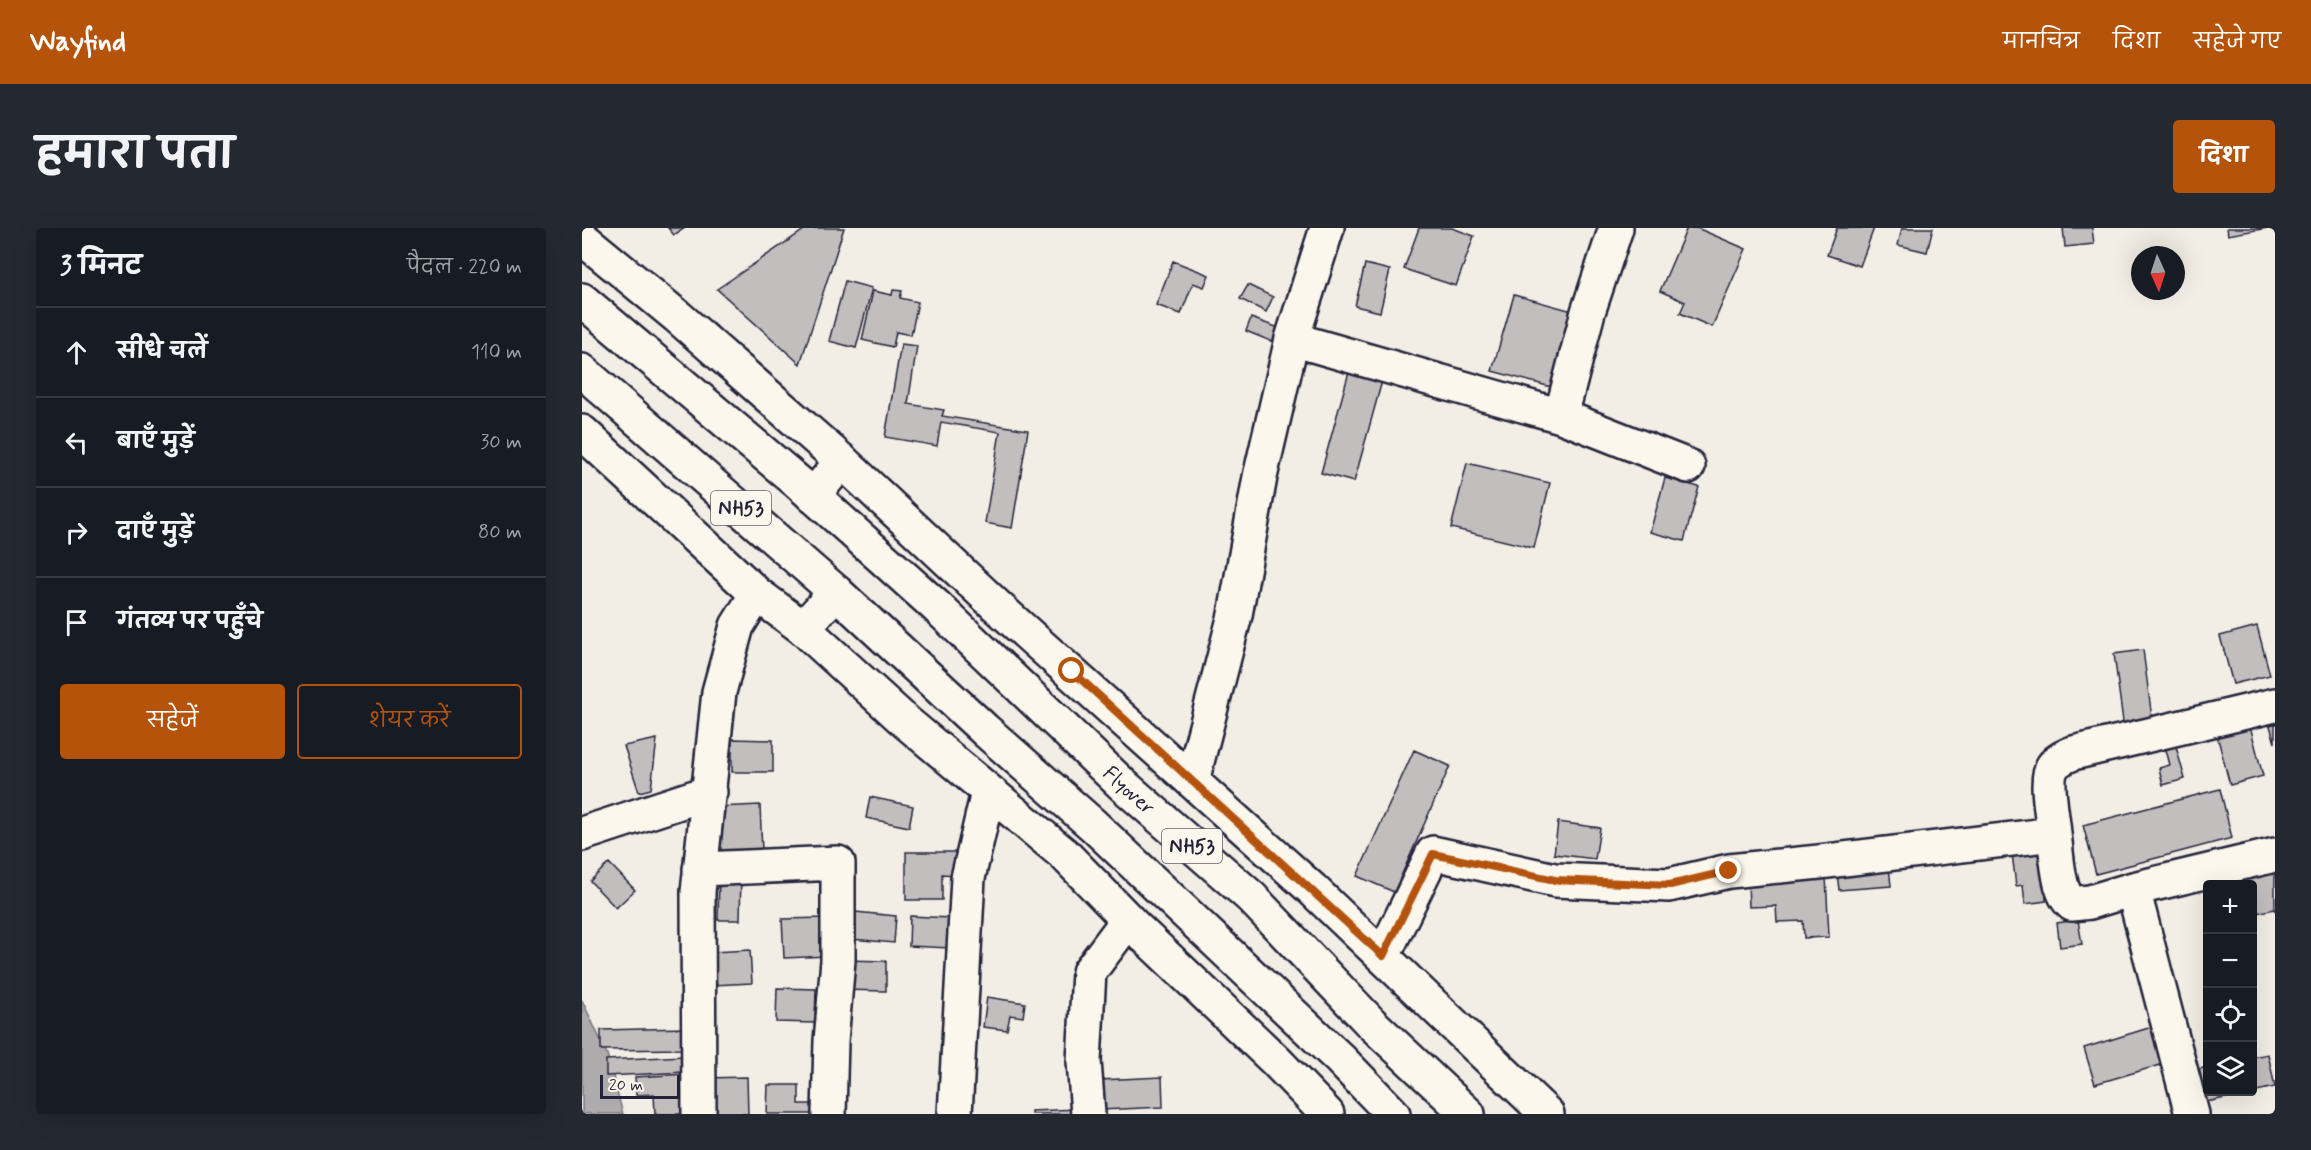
<!DOCTYPE html>
<html lang="hi">
<head>
<meta charset="utf-8">
<style>
	:root { --surface:#171b24; --page:#242831; --text:#f1f3f6; --muted:#9ea1a6; --line:#363941; --accent:#b45309 }
	body { margin:0; font-family:Mynerve,"Playpen Sans Deva",sans-serif; background:var(--page); color:var(--text) }
	.controls { position:absolute; right:18px; bottom:18px; display:grid; overflow:hidden; border-radius:6px; box-shadow:0 6px 24px #0002 }
	.controls button { width:54px; height:54px; display:grid; place-items:center; padding:0; border:0; border-bottom:2px solid var(--line); background:var(--surface); color:var(--text); font:30px sans-serif }
	.compass { position:absolute; left:1549px; top:18px; width:54px; height:54px; border-radius:50%; background:var(--surface); box-shadow:0 6px 24px #0002; rotate:177deg }
	.scale { position:absolute; left:18px; bottom:15px; width:80px; box-sizing:border-box; padding-left:6px; border:3px solid #22223b; border-top:0; font-size:16px; line-height:21px; white-space:nowrap; color:#22223b; -webkit-text-stroke:4px #fbf7ec; paint-order:stroke }
	.stop { position:absolute; width:18px; height:18px; margin:-14px; border:4px solid #b45309; border-radius:50%; background:#fff }
	.stop.end { background:#b45309; border-color:#fff; box-shadow:0 2px 6px #0008 }
	.list { margin:0; padding:0; list-style:none }
	h2 { display:flex; justify-content:space-between; align-items:center; height:78px; margin:0; padding:0 24px; font-size:26px }
	h2 small { font-size:20px; font-weight:400; color:var(--muted) }
	.list li { display:grid; grid-template-columns:39px 1fr auto; gap:18px; align-items:center; box-sizing:border-box; height:90px; padding:0 24px; border-top:2px solid var(--line) }
	.list b { display:block; font-size:22px; white-space:nowrap }
	.list em { font-size:20px; font-style:normal; color:var(--muted) }
	.actions { display:flex; gap:12px; padding:18px 24px }
	.actions a { flex:1; padding:14px 0; border:2px solid var(--accent); border-radius:6px; text-align:center; font-size:21px; color:var(--accent) }
	.actions .main { background:var(--accent); color:#fff }
	.icon { flex:none; width:33px; height:33px; fill:none; stroke:currentColor; stroke-width:2; stroke-linecap:round; stroke-linejoin:round }
	.map { position:relative; flex:none; width:1693px; height:886px; overflow:hidden; border-radius:6px }
	header { display:flex; align-items:center; gap:36px; box-sizing:border-box; height:84px; padding:0 30px; background:var(--accent); color:#fff }
	header strong { font-size:28px }
	nav { display:flex; gap:33px; margin-inline-start:auto; font-size:21px }
	.intro { display:flex; align-items:center; justify-content:space-between; box-sizing:border-box; height:144px; padding:0 36px }
	h1 { margin:0; font-size:42px }
	.button { padding:15px 27px; border-radius:6px; background:var(--accent); color:#fff; font-size:21px; font-weight:700 }
	main { display:flex; gap:36px; padding:0 36px }
	aside { flex:1; background:var(--surface); border-radius:6px; box-shadow:0 6px 24px #0002 }
	.map>svg:first-child { display:block }
	.water { fill:#aeabad; stroke:#76747f; stroke-width:1.5 }
	.building { fill:#c2bebe; stroke:#22223b; stroke-width:1.5 }
	.lines { fill:none; stroke-linecap:round; stroke-linejoin:round }
	.minor-casing { stroke:#22223b; stroke-width:38 }
	.highway-casing { stroke:#22223b; stroke-width:38 }
	.minor { stroke:#fbf7ec; stroke-width:33 }
	.highway { stroke:#fbf7ec; stroke-width:33 }
	.route { stroke:#b45309; stroke-width:8 }
	.labels { text-anchor:middle; stroke-width:4.5; stroke-linejoin:round; paint-order:stroke }
	.shield { fill:#fbf7ec; stroke:#636270; stroke-width:1.5 }
	.shield-label { font-size:20px; font-weight:bold; fill:#22223b }
	.street-label { font-size:21px; fill:#22223b; stroke:#fbf7ec }
</style>
</head>
<body>
<header>
<strong>Wayfind</strong>
<nav><a>मानचित्र</a><a>दिशा</a><a>सहेजे गए</a></nav>
</header>
<div class="intro"><h1>हमारा पता</h1><a class="button">दिशा</a></div>
<main>
<aside>
<h2>3 मिनट<small>पैदल · 220 m</small></h2>
<ul class="list">
<li><svg class="icon" aria-label="ahead" viewBox="0 0 24 24"><path d="M12 20V5M6 11l6-6 6 6"/></svg><div><b>सीधे चलें</b></div><em>110 m</em></li>
<li><svg class="icon" aria-label="left" viewBox="0 0 24 24"><path d="M17 20v-9H6M10 6l-5 5 5 5"/></svg><div><b>बाएँ मुड़ें</b></div><em>30 m</em></li>
<li><svg class="icon" aria-label="right" viewBox="0 0 24 24"><path d="M7 20v-9h11M14 6l5 5-5 5"/></svg><div><b>दाएँ मुड़ें</b></div><em>80 m</em></li>
<li><svg class="icon" aria-label="arrive" viewBox="0 0 24 24"><path d="M6 21V4h12l-3 4 3 4H6"/></svg><div><b>गंतव्य पर पहुँचे</b></div></li>
</ul>
<div class="actions"><a class="main">सहेजें</a><a>शेयर करें</a></div>
</aside>
<div class="map">
<svg width="1693" height="886" viewBox="0 0 1693 886">
	<rect width="100%" height="100%" fill="#f2eee5"/>
	<filter id="ink" filterUnits="userSpaceOnUse"><feTurbulence type="fractalNoise" baseFrequency=".0167" numOctaves="2"/><feDisplacementMap in="SourceGraphic" scale="12" xChannelSelector="R" yChannelSelector="G"/><feConvolveMatrix kernelMatrix="1 2 1 2 8 2 1 2 1" color-interpolation-filters="sRGB"/></filter>
	<g filter="url(#ink)">
		<path class="water" d="M0,772L25,826L41,886H0Z"/>
		<path class="building" d="M86,0H103L92,7Z
			M225,0H262L218,136L135,61Z
			M837,0H870L892,8L874,58L822,41Z
			M1105,0H1115L1164,21L1130,99L1098,85L1103,74L1078,63Z
			M1255,0H1292L1278,38L1245,27Z
			M1320,0H1351L1345,24L1316,17Z
			M1481,0H1510L1512,16L1483,19Z
			M1645,0H1686L1646,7Z
			M591,33L627,47L622,59L611,55L599,86L574,77Z
			M783,36L808,42L798,84L773,78Z
			M263,53L290,60L274,120L247,113Z
			M666,57L691,69L684,84L658,71Z
			M311,62L320,63L318,70L336,74L329,107L314,104L311,119L280,112L291,63L310,67Z
			M932,67L994,84L973,160L910,143Z
			M669,90L697,100L691,114L664,103Z
			M319,116L335,118L326,176L362,182L360,188L446,202L430,300L403,295L418,204L359,194L355,218L303,209Z
			M767,144L800,153L772,254L739,245Z
			M885,235L968,255L952,320L869,300Z
			M1083,250L1117,259L1102,313L1068,304Z
			M1675,398L1688,447L1651,456L1638,408Z
			M1561,422L1571,498L1542,501L1532,426Z
			M1693,492V515L1687,494Z
			M1667,494L1681,548L1648,557L1634,503Z
			M1591,508L1603,551L1581,557L1577,540L1588,537L1581,510Z
			M75,511L69,561L57,564L42,518Z
			M150,511L191,512V544H150Z
			M832,522L868,538L812,664L775,648Z
			M1638,561L1650,610L1514,646L1501,597Z
			M288,569L331,578L327,599L284,590Z
			M178,577L180,624L130,626L136,579Z
			M976,594L1018,600L1013,631L972,626Z
			M1463,613L1464,673L1443,676L1441,657L1434,658L1429,617Z
			M324,624H374V647L360,646V672H324Z
			M1693,633V683L1692,681L1670,686V656H1654L1651,644Z
			M27,635L53,662L34,680L8,653Z
			M1307,639L1309,658L1257,662L1255,644Z
			M137,646H159L158,692H136Z
			M1244,648L1247,709L1222,710L1221,693L1195,694L1194,678L1167,679L1166,652Z
			M273,684L314,688L312,715L270,711Z
			M328,688L368,690V720L327,718Z
			M244,690L246,728L202,730L200,691Z
			M1496,692L1500,716L1478,719L1475,695Z
			M168,722L170,755L131,757L130,724Z
			M260,732L304,733V763L260,762Z
			M195,760L234,761L233,795L194,794Z
			M405,769L443,775L441,789L428,787L425,802L401,799Z
			M1573,798L1585,835L1513,856L1502,820Z
			M104,800V821L19,822V802Z
			M1686,826L1693,859L1620,875L1613,842L1626,839V864H1670V829Z
			M102,828L103,844L24,848V832Z
			M105,846L107,886H73L72,866L54,867L53,849Z
			M165,849L166,886H125L123,850Z
			M580,849L581,879L519,882L518,852Z
			M186,857H217V876H234L233,886H185Z
			M496,881V886H449V883Z"/>
		<g class="lines">
			<g class="minor-casing">
				<path id="minor" d="M0,10L96,89L260,233L418,381L730,661L965,886
					M710,111L979,188L1106,238
					M979,188L1006,84L1034,0
					M0,204L175,366L221,400L324,494L483,627L553,699L694,833L745,886
					M610,553L653,387L678,249L710,111L745,0
					M0,606L128,564
					M1472,606C1471,589 1462,551 1471,538C1475,532 1484,528 1491,525L1693,477
					M118,641L256,635V732L249,813L247,886
					M1551,661L1693,627
					M801,728L851,625L973,652L1087,657L1147,643L1237,634L1472,606C1475,625 1475,664 1490,676L1508,674L1551,661L1610,886
					M117,886L116,664L137,464L155,398L175,366
					M373,886L386,650L406,564
					M506,886L502,833L507,744L546,692"/>
			</g>
			<g class="highway-casing">
				<g id="highway">
					<path id="s1" d="M0,72L217,255L355,379L541,557L669,669L789,795L886,886"/>
					<path d="M0,143L254,364L404,503L511,597L758,831L811,886"/>
					<path d="M231,268L260,233"/>
					<path d="M221,400L254,364"/>
				</g>
			</g>
			<use href="#minor" class="minor"/>
			<use href="#highway" class="highway"/>
		</g>
	</g>
	<g class="lines" filter="url(#ink)">
		<path class="route" d="M490,443L801,728L851,626L973,652L1088,657L1147,643"/>
	</g>
	<g class="labels">
		<g class="shield">
			<rect x="129" y="263" width="60" height="34" rx="4.5"/>
			<rect x="580" y="601" width="60" height="34" rx="4.5"/>
		</g>
		<g class="shield-label">
			<text x="159" y="287">NH53</text>
			<text x="610" y="625">NH53</text>
		</g>
		<g class="street-label">
			<text dy="7" stroke="none"><textPath href="#s1" startOffset="735">Flyover</textPath></text>
		</g>
	</g>
</svg>
<div class="controls">
<button>+</button>
<button>−</button>
<button><svg class="icon" aria-label="locate" viewBox="0 0 24 24"><circle cx="12" cy="12" r="6"/><path d="M12 2v4M12 18v4M2 12h4M18 12h4"/></svg></button>
<button><svg class="icon" aria-label="layers" viewBox="0 0 24 24"><path d="M12 4l9 5-9 5-9-5zM3 14l9 5 9-5"/></svg></button>
</div>
<svg class="compass" viewBox="-18 -18 36 36"><path d="M0-13l5 13h-10z" fill="#e53935"/><path d="M0 13l5-13h-10z" fill="#9ea1a6"/></svg>
<div class="scale">20 m</div>
<div class="stop" style="left:490px;top:443px"></div>
<div class="stop end" style="left:1147px;top:643px"></div>
</div>
</main>
</body>
</html>
